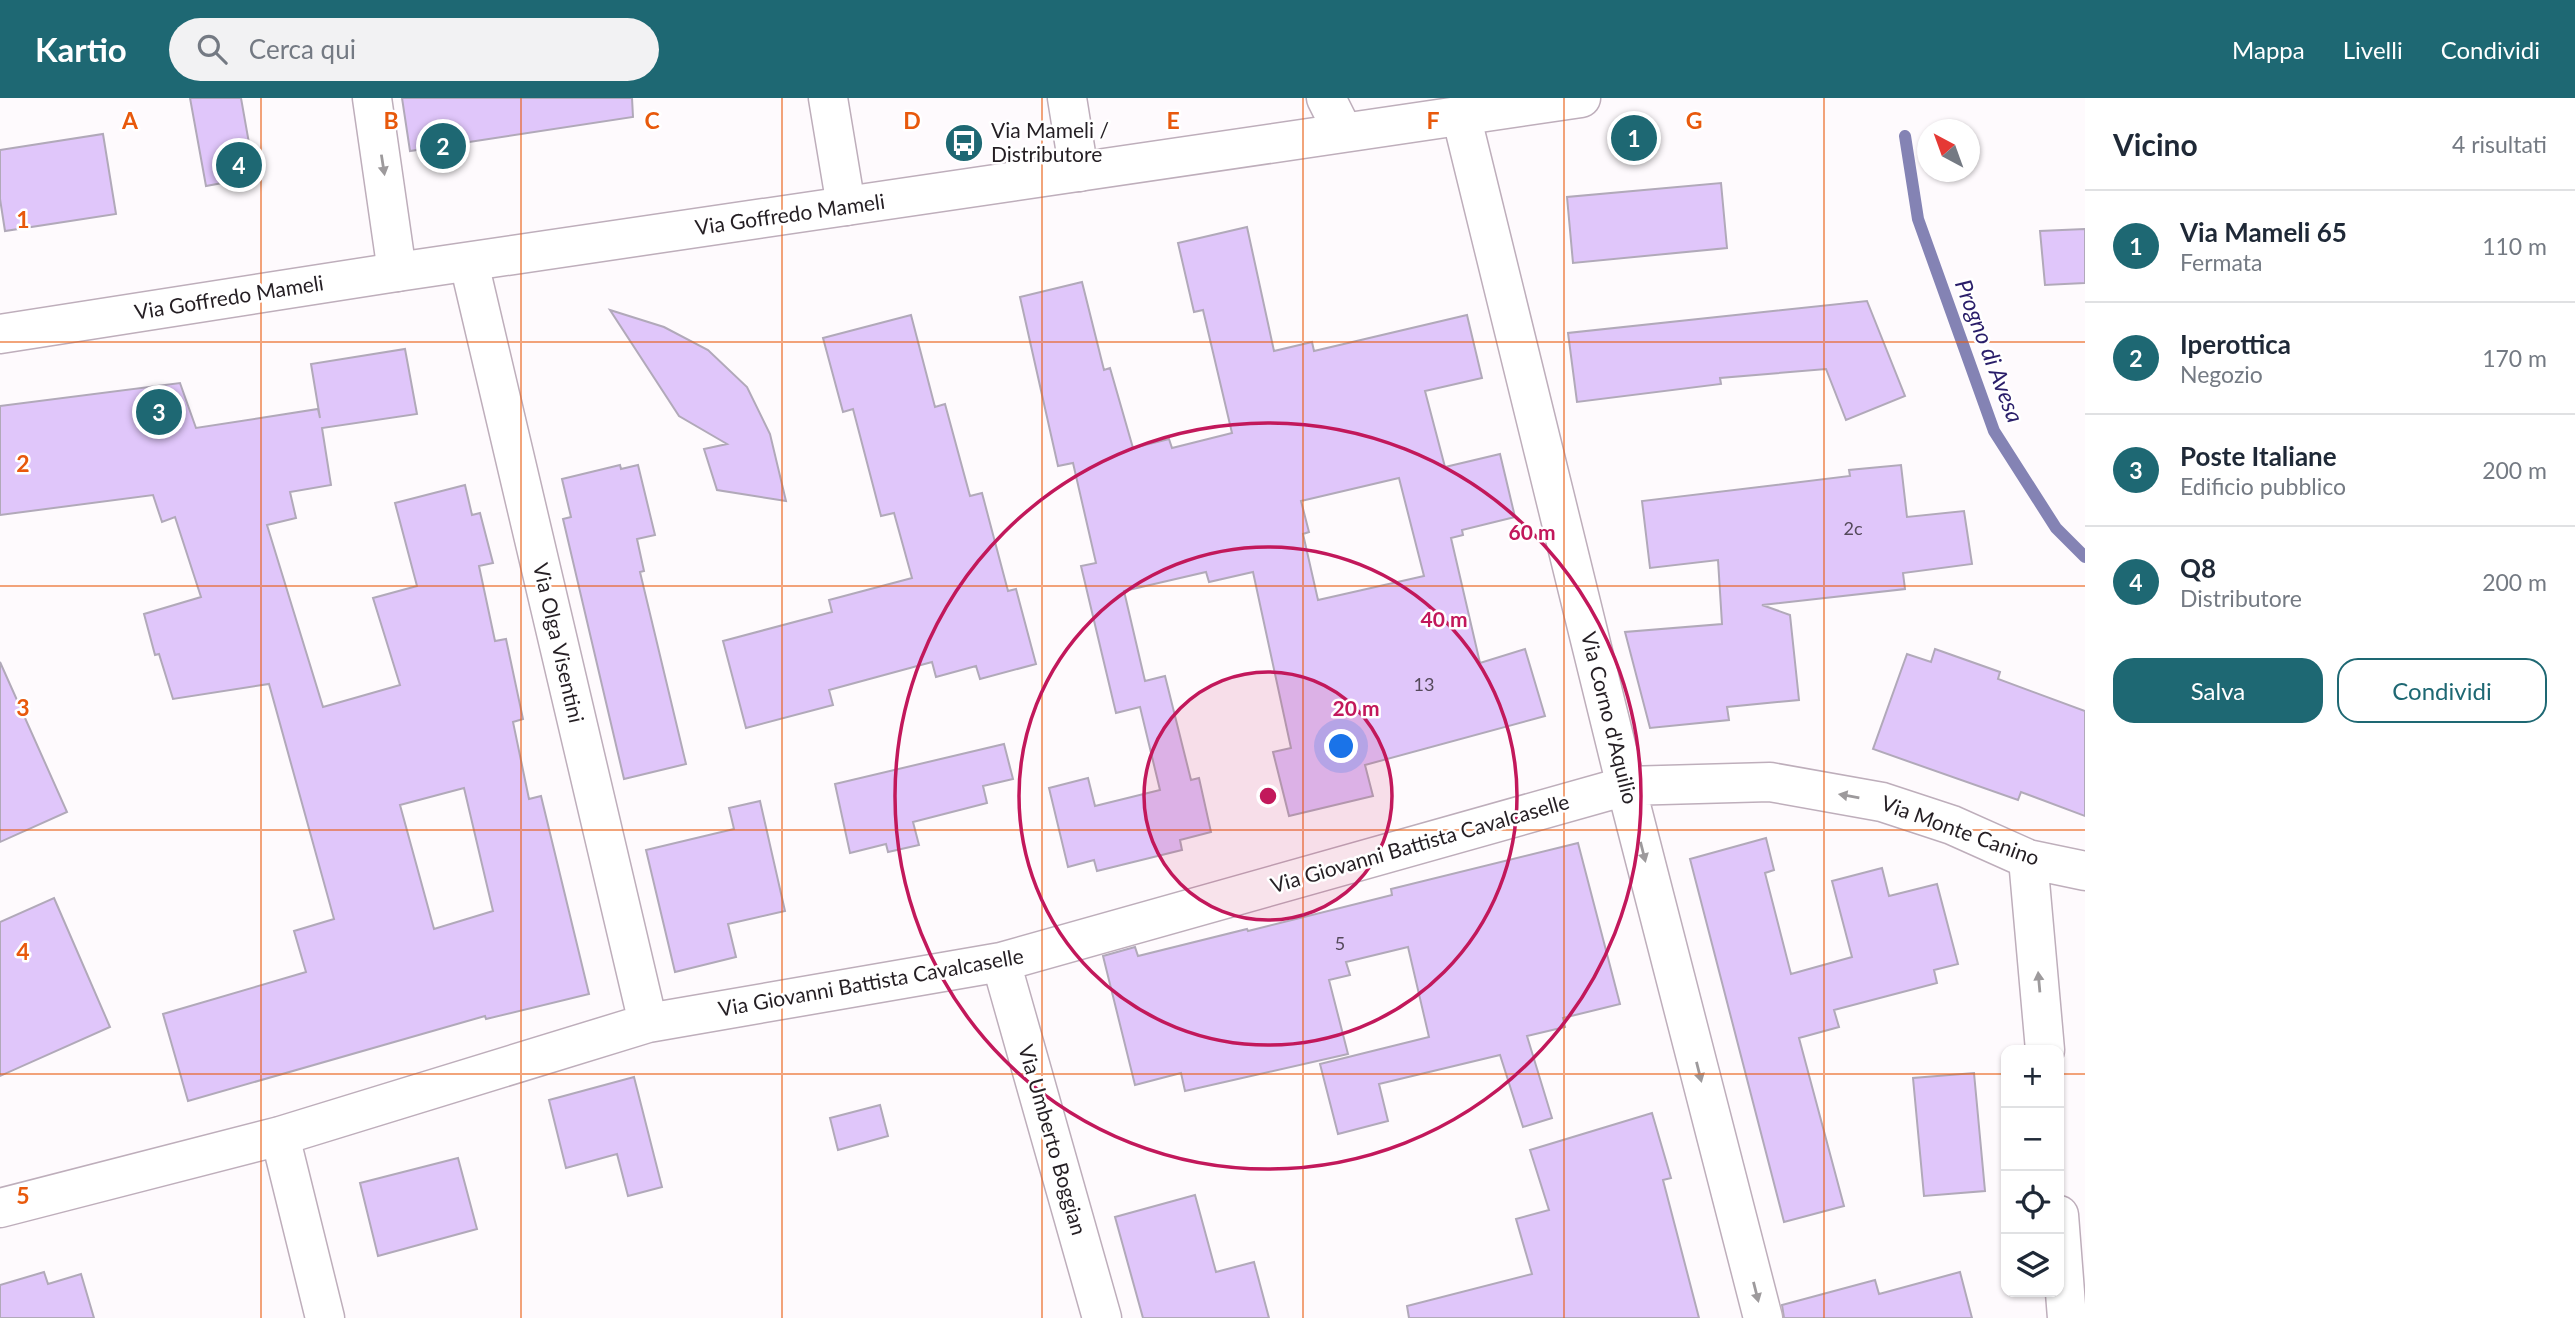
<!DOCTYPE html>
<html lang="it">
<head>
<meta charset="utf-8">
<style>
	:root { --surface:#fff; --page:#f2f2f3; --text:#1f2937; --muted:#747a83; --line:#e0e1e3; --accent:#1e6873 }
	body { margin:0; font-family:Lato,sans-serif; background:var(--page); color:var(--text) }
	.controls { position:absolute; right:21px; bottom:21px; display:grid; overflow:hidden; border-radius:14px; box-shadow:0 2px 5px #0004 }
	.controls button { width:63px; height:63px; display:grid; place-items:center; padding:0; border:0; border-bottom:2px solid var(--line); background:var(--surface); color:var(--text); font:35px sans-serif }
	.compass { position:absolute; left:1917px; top:21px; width:63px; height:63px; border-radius:50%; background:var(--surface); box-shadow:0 2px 5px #0004; rotate:319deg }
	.you { position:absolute; left:1342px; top:649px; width:24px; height:24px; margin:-18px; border:5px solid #fff; border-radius:50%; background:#1a73e8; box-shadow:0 0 0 10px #1a73e833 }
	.badge { display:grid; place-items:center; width:46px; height:46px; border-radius:50%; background:var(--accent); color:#fff; font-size:23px; font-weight:700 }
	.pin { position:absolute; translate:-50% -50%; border:4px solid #fff; box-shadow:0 2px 7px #0006 }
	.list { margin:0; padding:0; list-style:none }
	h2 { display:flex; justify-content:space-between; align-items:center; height:91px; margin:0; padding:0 28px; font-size:30px }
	h2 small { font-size:23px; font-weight:400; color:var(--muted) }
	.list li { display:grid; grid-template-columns:46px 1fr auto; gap:21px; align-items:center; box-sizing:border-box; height:112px; padding:0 28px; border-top:2px solid var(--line) }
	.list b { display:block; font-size:26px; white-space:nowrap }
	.list p { margin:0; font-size:23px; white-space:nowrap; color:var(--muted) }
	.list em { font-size:23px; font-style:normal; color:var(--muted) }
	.actions { display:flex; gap:14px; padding:21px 28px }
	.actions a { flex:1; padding:16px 0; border:2px solid var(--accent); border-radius:21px; text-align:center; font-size:24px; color:var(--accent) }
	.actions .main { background:var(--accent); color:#fff }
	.icon { flex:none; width:38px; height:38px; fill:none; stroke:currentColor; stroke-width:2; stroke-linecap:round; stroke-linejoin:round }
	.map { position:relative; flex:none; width:2085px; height:1220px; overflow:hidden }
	header { display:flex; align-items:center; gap:42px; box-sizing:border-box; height:98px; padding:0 35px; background:var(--accent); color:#fff }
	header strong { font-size:33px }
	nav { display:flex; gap:38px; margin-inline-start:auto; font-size:24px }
	.search { width:490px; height:63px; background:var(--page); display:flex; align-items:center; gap:18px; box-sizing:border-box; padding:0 24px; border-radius:38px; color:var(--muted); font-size:26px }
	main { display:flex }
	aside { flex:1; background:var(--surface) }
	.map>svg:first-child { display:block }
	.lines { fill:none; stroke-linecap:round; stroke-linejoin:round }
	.stream { stroke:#8483b4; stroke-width:12 }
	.building { fill:#e0c6fa; stroke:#b1a9b9; stroke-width:2; fill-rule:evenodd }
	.minor-casing { stroke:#beaebb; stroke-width:41 }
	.major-casing { stroke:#beaebb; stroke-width:41 }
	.minor { stroke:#fff; stroke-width:38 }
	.major { stroke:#fff; stroke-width:38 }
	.oneway { fill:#9d9a9c }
	.grid { fill:none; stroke:#e8590c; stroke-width:2; stroke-opacity:0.55 }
	.ring { fill:none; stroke:#c2185b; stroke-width:3.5 }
	.labels { text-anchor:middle; stroke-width:5; stroke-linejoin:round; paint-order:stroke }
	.number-label { font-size:18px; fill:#54495a }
	.poi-label { font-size:21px; fill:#251f24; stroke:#fff; text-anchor:start }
	.street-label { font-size:21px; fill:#251f24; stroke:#fff }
	.water-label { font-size:23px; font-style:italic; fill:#291d69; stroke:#fff }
	.grid-label { font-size:23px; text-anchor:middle; font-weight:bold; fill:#e8590c; stroke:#fff; stroke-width:5; stroke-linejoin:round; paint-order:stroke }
	.centre { fill:#c2185b; stroke:#fff; stroke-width:3.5 }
	.ring-label { font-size:21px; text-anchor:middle; font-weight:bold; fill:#c2185b; stroke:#fff; stroke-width:5; stroke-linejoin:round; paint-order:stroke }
</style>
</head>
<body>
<header>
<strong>Kartio</strong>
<div class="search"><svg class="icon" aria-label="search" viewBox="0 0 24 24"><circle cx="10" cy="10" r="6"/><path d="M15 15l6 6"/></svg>Cerca qui</div>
<nav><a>Mappa</a><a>Livelli</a><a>Condividi</a></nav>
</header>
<main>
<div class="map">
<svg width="2085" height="1220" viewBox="0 0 2085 1220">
	<rect width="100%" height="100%" fill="#fefafd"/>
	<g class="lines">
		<path class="stream" d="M1905,38L1918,121L1994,333L2056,430L2085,459"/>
	</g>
	<path class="building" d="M190,0H241L255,79L206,88Z
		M402,0H632L633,19L410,53Z
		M103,36L116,116L5,133L0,101V52Z
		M1721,85L1727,150L1573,165L1567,99Z
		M1247,129L1274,253L1312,244L1314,253L1467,217L1482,280L1425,293L1445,369L1500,356L1515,419L1462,432L1463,437L1451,440L1480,565L1525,551L1545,618L1365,667L1373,698L1289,718L1273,654L1291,650L1253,474L1209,484L1206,474L1124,493L1145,583L1165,578L1191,682L1199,680L1211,734L1180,742L1182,752L1097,773L1094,762L1068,769L1049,690L1088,680L1095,708L1160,692L1140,609L1116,615L1081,468L1096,465L1073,365L1058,368L1020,199L1082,184L1104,272L1110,270L1133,350L1169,341L1172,350L1232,335L1203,212L1194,214L1178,145ZM1399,380L1424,478L1318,502L1303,436L1309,434L1301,403Z
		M2085,131V185L2045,187L2040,133Z
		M1867,203L1905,298L1846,322L1826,271L1720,280L1721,286L1577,304L1568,235Z
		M610,212L664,229L708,252L747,289L770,336L786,403L717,392L704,351L727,346L679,318Z
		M911,217L935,309L945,306L970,398L982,395L1008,493L1016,491L1036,566L980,581L976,568L936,579L932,564L829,592L833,607L746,630L723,543L832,514L829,502L912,480L894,415L881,418L853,311L843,314L823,240Z
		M405,251L417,316L322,330L331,387L290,394L296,420L267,427L323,609L400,587L373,500L417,488L395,405L465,387L472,417L480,415L493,465L479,468L495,543L506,541L523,621L513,624L529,701L541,698L589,896L486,921L485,918L188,1003L163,916L306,874L294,833L334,821L269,586L173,601L159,556L155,557L144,516L201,499L175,419L162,424L153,397L0,417V308L180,285L196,330L318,311L320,320L311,266ZM464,690L493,813L434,831L400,707Z
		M620,367L621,371L638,367L655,437L637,441L644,473L640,474L686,666L624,681L563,421L571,419L562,381Z
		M1901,367L1907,419L1964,413L1972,466L1903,475L1905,491L1762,507L1790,517L1799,602L1727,609L1729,622L1650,630L1625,534L1722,526L1718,462L1650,470L1642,403L1850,378L1849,372Z
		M1935,551L2000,574L1998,581L2085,613V718L2021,694L2018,702L1873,651L1907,556L1931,564Z
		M0,564L67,714L0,744Z
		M1004,646L1013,681L983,688L987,705L913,724L919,747L888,754L886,746L850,755L835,686Z
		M760,703L785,813L728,826L736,859L675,874L646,752L734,731L729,710Z
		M1766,740L1774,772L1765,775L1791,876L1852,859L1832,783L1882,770L1889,798L1937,786L1958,866L1934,872L1937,885L1834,912L1839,929L1799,940L1844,1108L1784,1124L1690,761Z
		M1578,745L1620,906L1563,920L1565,929L1527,938L1552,1020L1523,1029L1500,957L1379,986L1388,1023L1338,1036L1320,966L1429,939L1408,849L1346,864L1350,877L1329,882L1348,956L1185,993L1181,975L1135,987L1103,858L1135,849L1138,858L1247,831L1248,833L1392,797L1391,791Z
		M54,800L110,929L0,978V824Z
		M1974,975L1985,1093L1924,1098L1913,980Z
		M634,979L662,1089L628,1098L617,1056L566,1070L549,1002Z
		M880,1007L888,1038L838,1052L830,1020Z
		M1652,1015L1671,1080L1663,1082L1699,1220H1409L1407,1208L1532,1176L1516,1121L1549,1112L1530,1052Z
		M458,1060L477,1131L378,1158L360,1085Z
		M1195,1097L1216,1174L1254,1164L1269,1220H1143L1115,1119Z
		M44,1174L48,1186L81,1176L94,1220H0V1187Z
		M1960,1174L1972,1220H1784L1782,1207L1875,1182L1879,1196Z"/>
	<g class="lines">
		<g class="minor-casing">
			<path id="minor" d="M372,0L397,174
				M828,0L846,108
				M1067,0L1079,74
				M1326,0L1343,34
				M1461,17L1626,688L1763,1220
				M469,165L648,925
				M2028,761L2045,952
				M1001,864L1102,1220
				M280,1038L325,1220
				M0,1110L280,1038L648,925L1001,864L1626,688L1770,684L1882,704L1952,727L2028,761L2085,773
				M2059,1117L2067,1220"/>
		</g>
		<g class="major-casing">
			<path id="major" d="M0,236L397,174L1581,0"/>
		</g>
		<use href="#minor" class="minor"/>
		<use href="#major" class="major"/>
	</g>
	<defs><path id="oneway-solid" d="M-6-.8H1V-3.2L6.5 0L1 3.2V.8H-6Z" transform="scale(1.75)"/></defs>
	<g class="oneway">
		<use href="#oneway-solid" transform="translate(383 67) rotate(81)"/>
		<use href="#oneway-solid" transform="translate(1849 698) rotate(-170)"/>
		<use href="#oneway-solid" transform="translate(1643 754) rotate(76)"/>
		<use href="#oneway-solid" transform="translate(2039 884) rotate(-95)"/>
		<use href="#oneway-solid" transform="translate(1699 974) rotate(76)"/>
		<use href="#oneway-solid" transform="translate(1756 1194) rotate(76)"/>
	</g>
	<path class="grid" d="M261,0V1220M521,0V1220M782,0V1220M1042,0V1220M1303,0V1220M1564,0V1220M1824,0V1220M0,244H2085M0,488H2085M0,732H2085M0,976H2006M2059,976H2085"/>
	<circle cx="1268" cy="698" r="124" fill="#c2185b" fill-opacity=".12"/>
	<g class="ring">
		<circle cx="1268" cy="698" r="124"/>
		<circle cx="1268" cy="698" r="249"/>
		<circle cx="1268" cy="698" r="373"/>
	</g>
	<defs>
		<g id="bus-disc" transform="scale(2.0125)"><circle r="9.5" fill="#1e6873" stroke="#fff"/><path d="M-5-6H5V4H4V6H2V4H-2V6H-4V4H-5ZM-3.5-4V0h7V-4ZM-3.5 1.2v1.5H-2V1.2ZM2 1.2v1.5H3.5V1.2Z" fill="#fff"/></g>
	</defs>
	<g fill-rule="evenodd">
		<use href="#bus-disc" x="964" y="45"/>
	</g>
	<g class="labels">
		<g class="number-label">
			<text x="1853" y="437">2c</text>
			<text x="1424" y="593">13</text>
			<text x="1340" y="852">5</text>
		</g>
		<g class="poi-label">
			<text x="991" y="40">Via Mameli /<tspan x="991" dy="24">Distributore</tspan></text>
		</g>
		<g class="street-label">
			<text transform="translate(790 117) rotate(-8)" y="7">Via Goffredo Mameli</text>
			<text transform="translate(229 200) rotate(-9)" y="7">Via Goffredo Mameli</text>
			<text transform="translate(558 545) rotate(77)" y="7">Via Olga Visentini</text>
			<text transform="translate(1609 620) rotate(76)" y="7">Via Corno d'Aquilio</text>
			<text transform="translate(1960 733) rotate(20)" y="7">Via Monte Canino</text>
			<text transform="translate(1420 746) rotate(-16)" y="7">Via Giovanni Battista Cavalcaselle</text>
			<text transform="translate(871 885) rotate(-10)" y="7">Via Giovanni Battista Cavalcaselle</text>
			<text transform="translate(1052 1042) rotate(74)" y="7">Via Umberto Boggian</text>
		</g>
		<g class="water-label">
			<text transform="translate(1989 253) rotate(69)" y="8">Progno di Avesa</text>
		</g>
	</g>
	<g class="grid-label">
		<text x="130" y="31">A</text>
		<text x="391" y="31">B</text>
		<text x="652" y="31">C</text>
		<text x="912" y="31">D</text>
		<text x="1173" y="31">E</text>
		<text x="1433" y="31">F</text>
		<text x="1694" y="31">G</text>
		<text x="23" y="130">1</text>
		<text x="23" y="374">2</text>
		<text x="23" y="618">3</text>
		<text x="23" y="862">4</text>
		<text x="23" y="1106">5</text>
	</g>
	<circle cx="1268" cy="698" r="10" class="centre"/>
	<g class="ring-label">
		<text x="1532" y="442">60 m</text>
		<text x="1444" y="529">40 m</text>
		<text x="1356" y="618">20 m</text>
	</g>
</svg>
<div class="controls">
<button>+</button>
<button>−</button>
<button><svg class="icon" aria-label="locate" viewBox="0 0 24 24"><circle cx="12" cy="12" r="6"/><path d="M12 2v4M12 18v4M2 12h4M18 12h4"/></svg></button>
<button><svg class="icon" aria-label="layers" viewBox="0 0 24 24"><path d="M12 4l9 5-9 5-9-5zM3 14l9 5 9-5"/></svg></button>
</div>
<svg class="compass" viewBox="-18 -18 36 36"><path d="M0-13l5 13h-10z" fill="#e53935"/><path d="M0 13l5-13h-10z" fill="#747a83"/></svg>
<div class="you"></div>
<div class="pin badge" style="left:1634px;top:40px">1</div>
<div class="pin badge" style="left:443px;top:48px">2</div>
<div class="pin badge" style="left:159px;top:314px">3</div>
<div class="pin badge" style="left:239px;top:67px">4</div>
</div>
<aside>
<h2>Vicino<small>4 risultati</small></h2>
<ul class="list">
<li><span class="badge">1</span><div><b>Via Mameli 65</b><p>Fermata</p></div><em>110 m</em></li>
<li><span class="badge">2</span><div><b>Iperottica</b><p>Negozio</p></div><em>170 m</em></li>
<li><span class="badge">3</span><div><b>Poste Italiane</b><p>Edificio pubblico</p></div><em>200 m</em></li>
<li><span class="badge">4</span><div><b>Q8</b><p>Distributore</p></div><em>200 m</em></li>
</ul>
<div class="actions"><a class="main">Salva</a><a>Condividi</a></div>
</aside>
</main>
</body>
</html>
